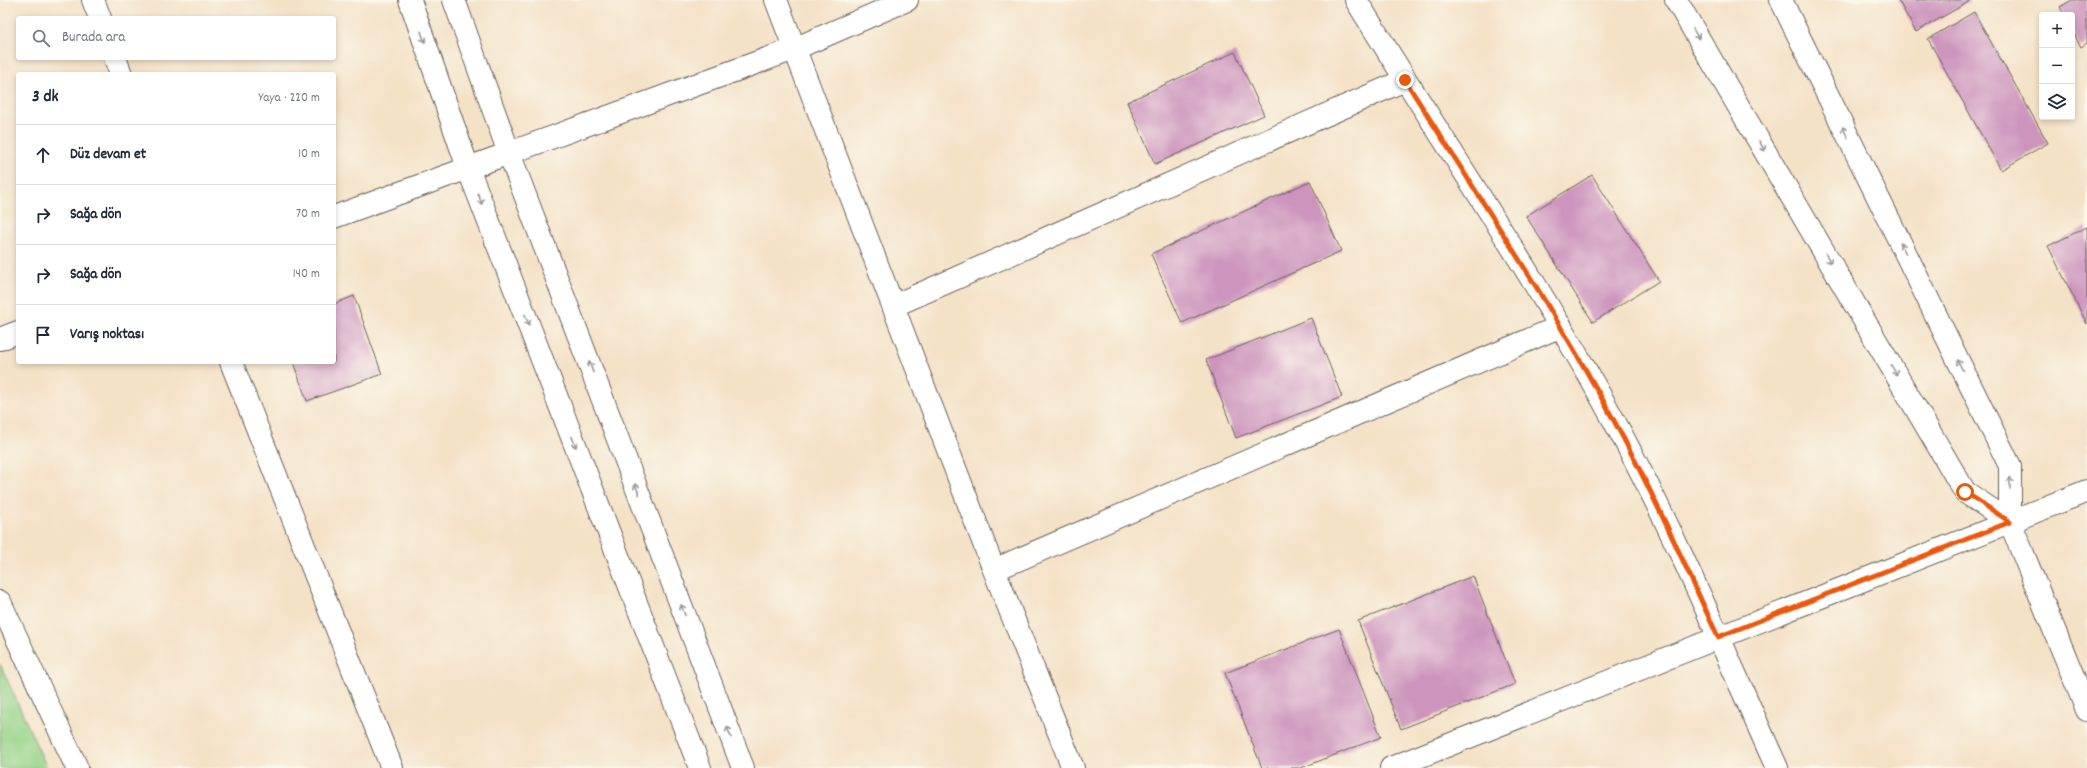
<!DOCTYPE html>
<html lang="tr">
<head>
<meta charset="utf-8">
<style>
	:root { --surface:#fff; --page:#f6f6f7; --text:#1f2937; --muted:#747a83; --line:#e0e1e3 }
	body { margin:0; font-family:Dekko,sans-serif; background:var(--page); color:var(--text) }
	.controls { position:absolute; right:12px; top:12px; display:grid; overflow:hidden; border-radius:4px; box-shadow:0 2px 6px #0003 }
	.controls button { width:36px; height:36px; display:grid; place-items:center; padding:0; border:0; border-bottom:1px solid var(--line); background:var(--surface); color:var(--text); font:20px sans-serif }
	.stop { position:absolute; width:12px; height:12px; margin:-9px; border:3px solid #ea580c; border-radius:50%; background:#fff }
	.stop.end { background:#ea580c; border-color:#fff; box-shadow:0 1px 4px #0008 }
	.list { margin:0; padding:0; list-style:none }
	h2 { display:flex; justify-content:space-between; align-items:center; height:52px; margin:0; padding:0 16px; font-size:17px }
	h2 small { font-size:13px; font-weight:400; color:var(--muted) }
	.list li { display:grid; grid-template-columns:26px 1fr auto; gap:12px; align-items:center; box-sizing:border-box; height:60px; padding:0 16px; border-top:1px solid var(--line) }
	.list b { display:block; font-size:15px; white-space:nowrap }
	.list em { font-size:13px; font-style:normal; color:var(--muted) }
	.icon { flex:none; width:22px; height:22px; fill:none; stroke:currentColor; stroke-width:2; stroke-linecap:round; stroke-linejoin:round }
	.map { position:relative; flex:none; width:2087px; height:768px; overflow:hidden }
	.search { position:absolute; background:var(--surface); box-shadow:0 2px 6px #0003; left:16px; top:16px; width:320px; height:44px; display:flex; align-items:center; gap:10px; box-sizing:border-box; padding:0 14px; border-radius:4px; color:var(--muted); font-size:15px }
	.panel { position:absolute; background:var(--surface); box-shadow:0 2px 6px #0003; left:16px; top:72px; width:320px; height:292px; border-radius:4px }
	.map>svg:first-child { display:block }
	.green { fill:#96d388; stroke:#597852 }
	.building { fill:#cd95be }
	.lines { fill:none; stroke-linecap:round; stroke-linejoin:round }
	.minor-casing { stroke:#686158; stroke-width:24 }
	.minor { stroke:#fff; stroke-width:22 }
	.oneway { stroke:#999 }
	.route { stroke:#ea580c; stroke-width:5 }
</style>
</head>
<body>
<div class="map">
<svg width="2087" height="768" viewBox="0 0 2087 768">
	<rect width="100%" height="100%" fill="#fbf7ec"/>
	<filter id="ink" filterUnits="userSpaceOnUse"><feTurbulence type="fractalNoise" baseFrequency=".025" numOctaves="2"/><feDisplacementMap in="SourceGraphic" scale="8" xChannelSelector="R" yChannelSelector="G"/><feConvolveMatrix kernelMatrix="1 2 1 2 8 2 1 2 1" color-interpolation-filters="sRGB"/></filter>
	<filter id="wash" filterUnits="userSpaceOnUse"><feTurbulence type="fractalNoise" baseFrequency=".012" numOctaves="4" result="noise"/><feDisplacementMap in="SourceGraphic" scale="16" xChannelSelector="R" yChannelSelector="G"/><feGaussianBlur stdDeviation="0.9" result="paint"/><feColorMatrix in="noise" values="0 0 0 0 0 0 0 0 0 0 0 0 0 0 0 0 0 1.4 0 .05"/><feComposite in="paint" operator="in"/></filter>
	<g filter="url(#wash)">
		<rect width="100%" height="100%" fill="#f4e2c7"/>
		<path class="green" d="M0,664L47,768H0Z"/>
		<g id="blocks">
			<path class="building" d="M1898,0H1972L1916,32Z
				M2072,0H2087V43L2081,47L2072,30V15H2064L2060,7Z
				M1974,12L2048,143L2001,170L1928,39Z
				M1235,52L1264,115L1155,164L1127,102Z
				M1592,175L1659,281L1593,322L1526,216Z
				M1310,181L1341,251L1182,323L1151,254Z
				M2087,227V324L2048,246Z
				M354,296L382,374L307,401L293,362H334V304Z
				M1311,318L1342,397L1236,438L1206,360Z
				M1473,576L1515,684L1401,729L1358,621Z
				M1339,629L1381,737L1301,768H1262L1225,673Z"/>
		</g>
	</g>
	<g filter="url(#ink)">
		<use href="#blocks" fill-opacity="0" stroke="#686158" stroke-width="1"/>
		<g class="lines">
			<g class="minor-casing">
				<path id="minor" d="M93,0L100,18
					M410,0L468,168L700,768
					M454,0L509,153L743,768
					M776,0L994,570L1073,768
					M1356,0C1441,139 1534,274 1612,417C1674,530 1724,650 1777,768
					M1676,0L1965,492L2010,522
					M1781,0L2010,466V522L2087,710
					M115,58L121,74
					M334,217L794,49L907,0
					M893,306L1405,80
					M0,339L18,332
					M231,362L392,768
					M994,570L1561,326
					M0,602L77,768
					M1391,768L2087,491"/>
			</g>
			<use href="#minor" class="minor"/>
		</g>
		<defs><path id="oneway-shaft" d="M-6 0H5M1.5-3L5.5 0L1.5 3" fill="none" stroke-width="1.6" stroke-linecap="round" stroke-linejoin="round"/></defs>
		<g class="oneway">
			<use href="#oneway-shaft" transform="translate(1696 34) rotate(60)"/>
			<use href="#oneway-shaft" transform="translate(423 37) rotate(71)"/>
			<use href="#oneway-shaft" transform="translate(1845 132) rotate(-116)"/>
			<use href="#oneway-shaft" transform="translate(1762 146) rotate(60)"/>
			<use href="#oneway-shaft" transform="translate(480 199) rotate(69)"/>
			<use href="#oneway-shaft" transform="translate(1903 248) rotate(-116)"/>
			<use href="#oneway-shaft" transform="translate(1828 258) rotate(60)"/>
			<use href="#oneway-shaft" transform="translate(527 320) rotate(69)"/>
			<use href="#oneway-shaft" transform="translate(1960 365) rotate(-116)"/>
			<use href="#oneway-shaft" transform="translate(591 367) rotate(-111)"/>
			<use href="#oneway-shaft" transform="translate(1894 370) rotate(60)"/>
			<use href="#oneway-shaft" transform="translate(574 442) rotate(69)"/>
			<use href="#oneway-shaft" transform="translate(2010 483) rotate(-90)"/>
			<use href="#oneway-shaft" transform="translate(637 489) rotate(-111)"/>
			<use href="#oneway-shaft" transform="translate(683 610) rotate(-111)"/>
			<use href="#oneway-shaft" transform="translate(729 732) rotate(-111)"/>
		</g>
	</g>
	<g class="lines" filter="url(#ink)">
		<path class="route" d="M1405,80C1475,191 1549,301 1612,417C1651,488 1684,563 1718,637L2010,522L1965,492"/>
	</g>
</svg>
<div class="controls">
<button>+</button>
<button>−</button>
<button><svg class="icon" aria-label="layers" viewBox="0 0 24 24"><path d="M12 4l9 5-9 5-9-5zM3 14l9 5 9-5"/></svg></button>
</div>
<div class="stop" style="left:1965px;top:492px"></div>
<div class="stop end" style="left:1405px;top:80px"></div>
<div class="search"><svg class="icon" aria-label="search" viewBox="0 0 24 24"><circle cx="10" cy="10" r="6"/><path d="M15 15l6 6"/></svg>Burada ara</div>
<section class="panel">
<h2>3 dk<small>Yaya · 220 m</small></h2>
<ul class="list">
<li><svg class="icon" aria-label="ahead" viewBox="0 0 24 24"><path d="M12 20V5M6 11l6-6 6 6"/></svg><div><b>Düz devam et</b></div><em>10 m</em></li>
<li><svg class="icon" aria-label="right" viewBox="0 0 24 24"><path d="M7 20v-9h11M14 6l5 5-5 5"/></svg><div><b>Sağa dön</b></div><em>70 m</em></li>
<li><svg class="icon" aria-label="right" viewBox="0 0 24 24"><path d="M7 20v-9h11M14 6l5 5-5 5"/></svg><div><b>Sağa dön</b></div><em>140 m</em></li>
<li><svg class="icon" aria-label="arrive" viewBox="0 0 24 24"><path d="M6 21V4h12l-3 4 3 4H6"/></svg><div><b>Varış noktası</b></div></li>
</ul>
</section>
</div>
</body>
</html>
